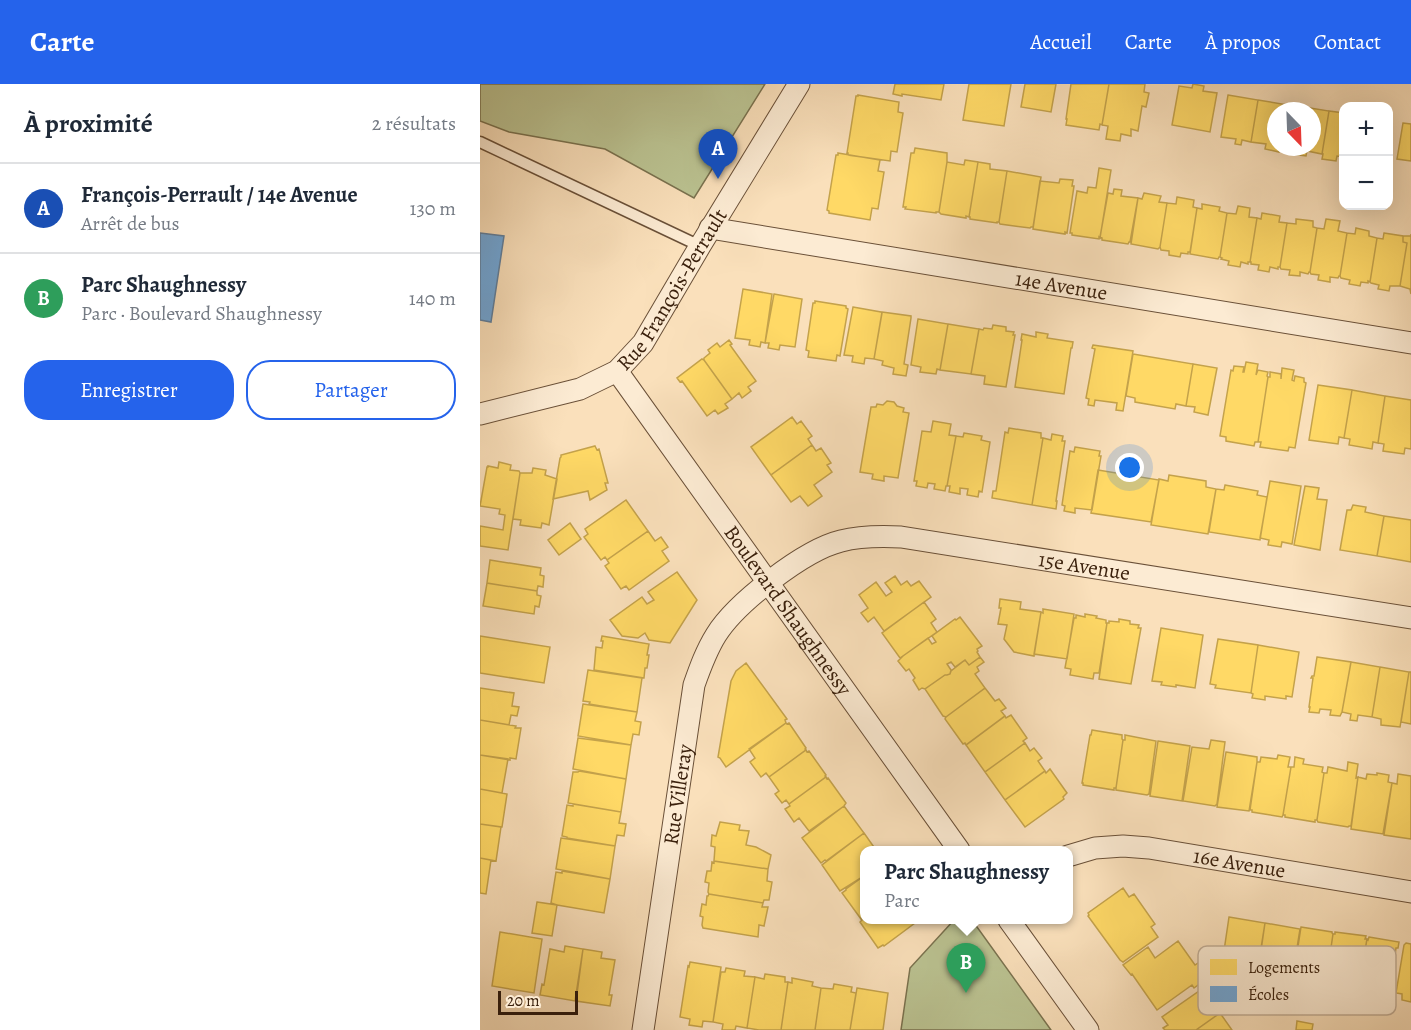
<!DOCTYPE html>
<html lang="fr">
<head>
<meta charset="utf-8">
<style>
	:root { --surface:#fff; --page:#f6f6f7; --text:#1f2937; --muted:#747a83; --line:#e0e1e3; --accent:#2563eb }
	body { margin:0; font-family:Alegreya,serif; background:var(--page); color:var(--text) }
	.controls { position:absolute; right:18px; top:18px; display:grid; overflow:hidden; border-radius:12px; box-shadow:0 6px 24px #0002 }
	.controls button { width:54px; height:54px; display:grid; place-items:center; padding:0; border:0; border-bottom:2px solid var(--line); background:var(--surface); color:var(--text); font:30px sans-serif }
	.compass { position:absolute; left:787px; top:18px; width:54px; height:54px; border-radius:50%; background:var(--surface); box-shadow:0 6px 24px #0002; rotate:157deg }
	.scale { position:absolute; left:18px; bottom:15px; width:80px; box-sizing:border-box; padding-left:6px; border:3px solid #3a200c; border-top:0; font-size:16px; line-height:21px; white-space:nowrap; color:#3a200c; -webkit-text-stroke:4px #fcebd3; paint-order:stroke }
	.you { position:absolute; left:650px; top:384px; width:21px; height:21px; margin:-15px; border:4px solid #fff; border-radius:50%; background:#1a73e8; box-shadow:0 0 0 9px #1a73e833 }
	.badge { display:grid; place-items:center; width:39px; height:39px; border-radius:50%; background:var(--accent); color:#fff; font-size:20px; font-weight:700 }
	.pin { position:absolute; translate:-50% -50px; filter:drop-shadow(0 2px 3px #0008) }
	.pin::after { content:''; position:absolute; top:32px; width:21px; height:18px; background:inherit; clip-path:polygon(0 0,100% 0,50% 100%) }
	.popup { position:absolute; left:380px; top:762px; width:213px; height:78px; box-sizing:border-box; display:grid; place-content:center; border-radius:12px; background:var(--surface); filter:drop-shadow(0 2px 4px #0005); font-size:20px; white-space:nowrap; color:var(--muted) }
	.popup b { font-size:22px; color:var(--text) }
	.popup::after { content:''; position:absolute; left:50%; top:100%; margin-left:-12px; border:12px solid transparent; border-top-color:var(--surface) }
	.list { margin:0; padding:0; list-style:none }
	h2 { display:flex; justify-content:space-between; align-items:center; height:78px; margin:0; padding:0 24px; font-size:26px }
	h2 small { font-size:20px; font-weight:400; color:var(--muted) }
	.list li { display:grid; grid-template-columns:39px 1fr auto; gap:18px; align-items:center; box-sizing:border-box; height:90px; padding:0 24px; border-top:2px solid var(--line) }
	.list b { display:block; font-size:22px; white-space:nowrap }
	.list p { margin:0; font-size:20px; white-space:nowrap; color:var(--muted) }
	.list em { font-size:20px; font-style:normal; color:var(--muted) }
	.actions { display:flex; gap:12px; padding:18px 24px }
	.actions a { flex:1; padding:14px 0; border:2px solid var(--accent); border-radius:24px; text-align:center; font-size:21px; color:var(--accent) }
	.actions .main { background:var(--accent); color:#fff }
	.map { position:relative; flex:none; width:931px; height:946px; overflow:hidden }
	header { display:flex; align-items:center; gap:36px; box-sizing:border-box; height:84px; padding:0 30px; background:var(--accent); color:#fff }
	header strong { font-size:28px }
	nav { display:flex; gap:33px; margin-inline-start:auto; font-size:21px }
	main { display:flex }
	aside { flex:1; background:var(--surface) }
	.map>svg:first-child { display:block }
	.green { fill:#bbc392; stroke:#7a724f; stroke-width:1.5 }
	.homes { fill:#ffd966; stroke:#c4a24b; stroke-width:1.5 }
	.schools { fill:#6fa8dc; stroke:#5f7f9e; stroke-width:1.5 }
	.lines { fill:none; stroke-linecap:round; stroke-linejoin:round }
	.service-casing { stroke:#6a5038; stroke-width:13 }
	.minor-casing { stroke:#6a5038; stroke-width:23 }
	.service { stroke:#fcebd3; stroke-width:10 }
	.minor { stroke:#fcebd3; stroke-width:21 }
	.labels { text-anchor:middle; stroke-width:6; stroke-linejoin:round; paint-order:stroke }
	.street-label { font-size:21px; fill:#3a200c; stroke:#fcebd3 }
	.key { fill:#fcebd3; stroke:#c2ae97; stroke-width:1.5 }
	.key-label { font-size:16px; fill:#3a200c }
</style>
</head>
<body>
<header>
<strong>Carte</strong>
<nav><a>Accueil</a><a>Carte</a><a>À propos</a><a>Contact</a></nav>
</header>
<main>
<aside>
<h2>À proximité<small>2 résultats</small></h2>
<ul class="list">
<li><span class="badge" style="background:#1a4fb4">A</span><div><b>François-Perrault / 14e Avenue</b><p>Arrêt de bus</p></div><em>130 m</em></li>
<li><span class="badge" style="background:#2e9e5b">B</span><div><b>Parc Shaughnessy</b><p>Parc · Boulevard Shaughnessy</p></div><em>140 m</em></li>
</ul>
<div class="actions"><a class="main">Enregistrer</a><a>Partager</a></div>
</aside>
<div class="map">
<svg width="931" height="946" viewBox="0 0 931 946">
	<rect width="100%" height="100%" fill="#fae0bb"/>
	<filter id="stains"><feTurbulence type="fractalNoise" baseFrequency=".00333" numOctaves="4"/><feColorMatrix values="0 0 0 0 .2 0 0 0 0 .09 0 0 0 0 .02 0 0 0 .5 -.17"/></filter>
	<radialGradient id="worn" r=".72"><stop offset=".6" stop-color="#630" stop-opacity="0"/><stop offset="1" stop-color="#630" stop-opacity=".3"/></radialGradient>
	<path class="green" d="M0,0H285L214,114L125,65L29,48L0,37Z
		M474,836H492L571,946H421L430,884Z"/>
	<path class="homes" d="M415,0H464L461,16L422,10V12L413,10Z
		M489,0H531L524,42L483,36Z
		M545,0H576L571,28L541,23Z
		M591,0H629L622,41L620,40L619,46L586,41L587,35H586Z
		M629,0H665L664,8L669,9L666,23L662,22L658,47L651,45V52L641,50L640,57L626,55L628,42L622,41Z
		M713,0L724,2L723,7L737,9L730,48L692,41L699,2L712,4Z
		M378,11L419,18L418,28L423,29L417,68L411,67L410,77L368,71V69H367L376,12H378Z
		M748,11L778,16L771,58L762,56L761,61L755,60L756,55L741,53Z
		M778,16L808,21L807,27H796V63H800L799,68L785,65L786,60L771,58Z
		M818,22L849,27L842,70L827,67L826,72L812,70L813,65H811L812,63H832V27H817Z
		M849,27L864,29V73L857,72L856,77L842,75L843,70H842Z
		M923,39L931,40V77L917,75Z
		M435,64L467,69V78L459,128H456V129L425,125L426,123H423L431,69H434Z
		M358,69L400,76L398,87L404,88L398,125L392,124L390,136L349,129V127L347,126L356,71H358Z
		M485,76L498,78L489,133L486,132V134L461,130L459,128L467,78L484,81Z
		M498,78L510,80V85L527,87L519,138H517V139L490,135V133H489Z
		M619,84L631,86L620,154L619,153V155L592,151V149H590L597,107L607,109L608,103L616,104Z
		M527,87L561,93L553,143H551L550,144L520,140L519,138Z
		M580,95L593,96L592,102H594L587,149L585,148V150L553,145L560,97L579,99Z
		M634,105L642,106L641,112L658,114L650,158H649L648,160L622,156V154L620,153L628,109L633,110Z
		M664,109L681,112L679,118L687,119L680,163L678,165L651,160L658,114L662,115Z
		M697,113L714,116L713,123L717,124L710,168H708V170L701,169L700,173L689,171V167L681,166L680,163L687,119L696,120Z
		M722,120L740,123L739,127L747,129L740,173H739L738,175L710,170L717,124L722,125Z
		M758,122L770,124L769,133L777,134L770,178H768V180L761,178L760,183L748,181L749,177L741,175L742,174L740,173L747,129L756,130Z
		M782,129L800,132L799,138L807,139L800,183H798V185L790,183L789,188L778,186L779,181L771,180V178H770L777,134L781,135Z
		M816,135L833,137V143L837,144L830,188H829L828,190L820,188V192L809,191L810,186L801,185L800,183L807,139L816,140Z
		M846,135L860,137L858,147L867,149L860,192H859L858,194L850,193V198L838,196L839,191L831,190L830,188L837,144L844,145Z
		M876,144L889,147V152L897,154L890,198L888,197V199L881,198L880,202L869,200L870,196L861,194L860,192L867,149L875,150Z
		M904,149L923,152V158L927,159L920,202H910L909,207L898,205L899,201L891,199L890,198L897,154L903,155Z
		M931,150V210L930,205L920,202L927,159L923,158V152H931Z
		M263,205L292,210L285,259L281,258L280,263L269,261L270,256L255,254Z
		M294,210L322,215L315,263L300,261L299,266L288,264L289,259H285Z
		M335,217L366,222V224L368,225L360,272L357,271L356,277L328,273L329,267L326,266L333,219H335Z
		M373,223L401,228L402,229L394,275L385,274L384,280L372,278L373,272L364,271Z
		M402,228L431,232V234L424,280L428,281L426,292L413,290L414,284L402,281L403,277L394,275Z
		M438,235L468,240L460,286L457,285L456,290L440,288L441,283L431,281Z
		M468,240L499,245L491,290L460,286Z
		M513,241L526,243V247L534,248L533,251H535L526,303L504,300L505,292L491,290L499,245L503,246L504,244L512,245Z
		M556,248L568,250L567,254L593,258L592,264H591L584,310L535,303L542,256H541L542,250L556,253Z
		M249,256L252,260L250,261L276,297L268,303L271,307L262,314L259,309L252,315L224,276V274L230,269L228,266L237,259L240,263Z
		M613,261L653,267L643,327L636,326L637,319L615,316L614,322L608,321L609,315L606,314L615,265L612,264Z
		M653,270L713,280L706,322L696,320L695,325L655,318V314L646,312Z
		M222,275L224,276L252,315L245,320L248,324L238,330L235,326L227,332L202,297L200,298L197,294Z
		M766,278L778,280L776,291L778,286L788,288L787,292L788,293L778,358H775L774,362L746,357V353L740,352L751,286L753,287L754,282L764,283L763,288H764Z
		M713,280L737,284L728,331L714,328L715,323L706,322Z
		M802,284L814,286L812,296L814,297L815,292L824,294V298L826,299L815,364L809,363L808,367L780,363L781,358H778L788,293H790V288L801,290V295Z
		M838,301L872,306L864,354L859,353L858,360L829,356Z
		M872,306L905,312L898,359L893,358L892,365L869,361L870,355L864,354Z
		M905,312L931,316V365L925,364L924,370L903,367L904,360L898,359Z
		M407,317L414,318L417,322L424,324L423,328L429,329L418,394L404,392V397L392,395L393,390L380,388L391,323H396L397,320L403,321Z
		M312,333L317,340L321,337L332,352L328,355L332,361L291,391L271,363Z
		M453,337L471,340L469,351L476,352L467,402H466L465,407L454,405L455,400L448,399L447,404L436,402L437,397H434L442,347L451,348Z
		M529,344L561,349V354H563L552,421L512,414L513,407H516L525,348L528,349Z
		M484,349L502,352L501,356L510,358L502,408L499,407L498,413L487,411L488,405L480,404V410L469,408L470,402H467L476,352L483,353Z
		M572,350L583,352L582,357H585L576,417H577L576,425L552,421L563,354L571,356Z
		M332,361L336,367L341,364L351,379L347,381L352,388L334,401L342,412L328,422L320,412L311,418L291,391Z
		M115,362L117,366L119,365L128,399H125L127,406L110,416L108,407L73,415L80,374L81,373V371Z
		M595,363L620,367L619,372H621L612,426L595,424V429L584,427L585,422L582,421L590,367L594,368Z
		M19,378L31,381L30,386L39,387L40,389L28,466L0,462V442L23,446L25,431L19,430L20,425L0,422L7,383H8V382L18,384Z
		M53,384L66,386L65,391L77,395L69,441L62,439L61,444L40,441L41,436L33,435L40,389H52Z
		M618,386L679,396L671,438L611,429Z
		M689,391L726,397V403L736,405L728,450L671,441L679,395L688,397Z
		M790,397L821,402L812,460L802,458L801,463L788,461L789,456L780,454Z
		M745,401L778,407L777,411L787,413L780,456L729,448L736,405L744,406Z
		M825,402L839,404L837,415L847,416L840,466L814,461Z
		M146,416L168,447L127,476L125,473L121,476L104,453L108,450L105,445Z
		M873,421L886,423L885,428L904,432L897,472L860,466L867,426H871Z
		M904,432L931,436V478L897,472Z
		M90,439L101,455L79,471L68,456Z
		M168,447L175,457L181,453L188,463L182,467L189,477L149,506L146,502L141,505L125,482L129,479L127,476Z
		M10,476L61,484L60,491L64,492L63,503L58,502L57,507L7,499Z
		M197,488L217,516L190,559L169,556L165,549L158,554L142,552L130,536L162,513L167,520L174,516L168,508Z
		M415,492L421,501L427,497L431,502L439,497L451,513L404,547L394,533L388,538L381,529L388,524L379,511L396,498L406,512L412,508L405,499Z
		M7,499L57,507V511L61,512L59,523L55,522L54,530L3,522Z
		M520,515L541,518L540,525L561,528L554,572L534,568L524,555L527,541L518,540L521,524H519Z
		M444,518L456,535L451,539L457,548L420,574L402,549Z
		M563,525L594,530L587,575L554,570L561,528L563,529Z
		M605,530L617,532L616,534L626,536V539H627L619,589H614L613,595L590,591L591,585L585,584L594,534H596V531L605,533Z
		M480,533L502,562L497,565L498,567L497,568L500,573L489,581L485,576L475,583L471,578L467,580L471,586L470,590L467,591H465L445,605L442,604L439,606L433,596L435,594L429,585L426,587L418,577L423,572L448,554L452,560L456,558L452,552L475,535L476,536Z
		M639,535L650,537V540L659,541L658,544H661L651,600L619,595L627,539H629V537L639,538Z
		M681,544L723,551L715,604L696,601V603L681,601L682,598L672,597Z
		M0,552L70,563L64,599L0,589Z
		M122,552L169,560L167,571H169L167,584H165L164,594L114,586L116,563L122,564L123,557H121Z
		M738,555L778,561L771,609L735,604L736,601L730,600Z
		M778,561L819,568L812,613L806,612V615L785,612V616L772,614L773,610L771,609Z
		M500,573L504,578L497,583L499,587L495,590L505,604L466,633L463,632L445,605L465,591H467L470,590L471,587L485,576L489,581Z
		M837,573L871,578L862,628L860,632L850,631L851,626L840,625L839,629L829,628L830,623H829L833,594H831L832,592H834Z
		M871,578L900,583L892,633L878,631L877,637L870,636L871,630L862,628Z
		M266,579L307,635L305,636L306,639L246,683L240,674L238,673L251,597L256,587Z
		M900,583L929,588L920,643L901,641V635L892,633Z
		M108,586L162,594L157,628L109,620L110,618L103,617Z
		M929,588H931V640L921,638Z
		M0,604L34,609L32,622L39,623L37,632L31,631L29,641L0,636Z
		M505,604L515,617L519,615L526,624L521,627L525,632L486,661L485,659L483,660L465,635L466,633Z
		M103,620L157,628L155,637L161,638L159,651L153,650L151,661L98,652Z
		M531,631L547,654L543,657L545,659L505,688L486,661L525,632L526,634Z
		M0,636L36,642L35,644H41L36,675L30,674V676L0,671Z
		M306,639L307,640L309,639L326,664L325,665L326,666L289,693L286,689L281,693L270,678L275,674L269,665Z
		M612,646L642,651V655L643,656L636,704H634V706L603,701V699H602L610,651H611Z
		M645,651L676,657L669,710L667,711L636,706V704L643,656H645Z
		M98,654L151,661L146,695L93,685Z
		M731,656L745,658L737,720L735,722L703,717L712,663L729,665Z
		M678,657L710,662L702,717L670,712Z
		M545,659L550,667L554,664L562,674L558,677L565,687L525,716L505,688Z
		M326,666L327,668L329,667L346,691L345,692L346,693L309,720L306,716L302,719L295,710L299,707L289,693Z
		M746,668L777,673V678L769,727L737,723Z
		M0,671L28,675L22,709L0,705Z
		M798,671L810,673L808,683H811L803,731L802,733L772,728V726H770L777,678H780L781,673L797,675Z
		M815,673L824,675L823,680L843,683L842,688L844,689L837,736H835V738L805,733V731H803L811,683H814Z
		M868,678L878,680L876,694L878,693L871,742H869L868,743L838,738L837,736L844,689H847L848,683L867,687Z
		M570,685L587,709L583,713L584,715L545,743L525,716L565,687L566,689Z
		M99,687L146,695L141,728L88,719L93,688H98Z
		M897,689L909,691L908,698L912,699L903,750L871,745L878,693L886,695L887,690L897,691Z
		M918,690L931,692V755L904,751L912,699L917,700Z
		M346,693L347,695L348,694L366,719L364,722L329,747L319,734L314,738L305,725L310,722L309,720Z
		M0,705L27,710L22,743L0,740Z
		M93,720L141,728L139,739L146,740L144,752L137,751L135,762L87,754V753L82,752L87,721L93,722Z
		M364,722L384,749L346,777L345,776L341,779L322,754Z
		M240,738L260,741L259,746L269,747L266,761L276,763L291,771L288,785L234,777L235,763L231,762L232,751L236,752Z
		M0,740L21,743L16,777L0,774Z
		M384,749L396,766H384V792L360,807L342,781Z
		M81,754L135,762L130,795L76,785Z
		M0,774L11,776L6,810L0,809Z
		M234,777L288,785L287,797L292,798L289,816H284L283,819L229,810L228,808L229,799L225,798L227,787H231L232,778L234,779Z
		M82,787L130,795L124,829L77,821L71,819L76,788L82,789Z
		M384,792V832L381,835L362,809L366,806V805Z
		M643,804L649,813L654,810L675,840L671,843L678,853L643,878L640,876L608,832L609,831L608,829Z
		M229,810L283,819L282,823H288L284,842L279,841L278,853L223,844L222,841L223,833L220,832L222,820L226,821L227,812H228Z
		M57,818L77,821L72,852L52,849Z
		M749,833L785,839L777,889L762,887L763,882L754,881L756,869L744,867Z
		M384,834V836H439L404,862L403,861L398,864L380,838Z
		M785,839L820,845L812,895H810V900L777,894Z
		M821,843L852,848V849L853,850L846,898L838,897L837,902L824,900L822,910L811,908Z
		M20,848L62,855L54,909L12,902Z
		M855,848L886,852L885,855H887L877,912L853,909L854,899L846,898L853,850H855Z
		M889,853L919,858L918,864H916L910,908L899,907L898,912L882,910L883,904L879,903L887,855L888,856Z
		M698,857L715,881L727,873L737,887L714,904L712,901L677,926L652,890L651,891L643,881L668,863L675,874Z
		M926,859L931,860V918L922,916V910L916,909L924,861Z
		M85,862L103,865L95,917L60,911L62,900L64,901L70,865L84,868Z
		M103,865L122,868L121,874L135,876L129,911H132L130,922L96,917Z
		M210,878L241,883L233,938L223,937L222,943L209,941L210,935L200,933L208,882L209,883Z
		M246,884L265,887L264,892L275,893L267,944L256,942L255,946H242L243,940L233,938L241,888H245Z
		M285,890L305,893V898H308L301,946H279L267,944L275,893L284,895Z
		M312,894L333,898L332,902L341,904L335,946H301L308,898L312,899Z
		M354,900L372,903L371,908L376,909L370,946H335L341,904L353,905Z
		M377,904L408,909L403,946H370Z
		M722,905L725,908L729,905L738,919L734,921L740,929L716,946H685L683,944L688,941L682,933Z
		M740,929L752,946H716Z
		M817,937L833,940L832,946H816Z"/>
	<path class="schools" d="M0,149L24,152L11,238L0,236Z"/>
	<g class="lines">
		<g class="service-casing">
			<path id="service" d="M0,58L220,162"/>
		</g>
		<g class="minor-casing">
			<g id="minor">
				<path id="s1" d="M230,144L931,259"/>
				<path id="s2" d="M137,287L479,766"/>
				<path id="s3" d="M0,330L100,305L137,287L163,259L220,162L319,0"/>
				<path id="s4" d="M588,772L615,764L643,762L669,764L931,808"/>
				<path d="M529,836L608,946"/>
				<path id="s5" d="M163,946L214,601C220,584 226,567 236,551C256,519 324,466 361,457C380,452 401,452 421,453L931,534"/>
			</g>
		</g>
		<use href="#service" class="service"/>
		<use href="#minor" class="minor"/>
	</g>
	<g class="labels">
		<g class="street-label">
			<text dy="7" stroke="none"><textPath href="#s1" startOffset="356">14e Avenue</textPath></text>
			<text dy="7" stroke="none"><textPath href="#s3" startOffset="243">Rue François-Perrault</textPath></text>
			<text dy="7" stroke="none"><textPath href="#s5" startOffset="808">15e Avenue</textPath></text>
			<text dy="7" stroke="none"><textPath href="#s2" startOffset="294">Boulevard Shaughnessy</textPath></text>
			<text dy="7" stroke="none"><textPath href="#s5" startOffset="238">Rue Villeray</textPath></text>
			<text dy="7" stroke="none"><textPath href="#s4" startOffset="174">16e Avenue</textPath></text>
		</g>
	</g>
	<rect x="718" y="862" width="198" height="69" rx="9" class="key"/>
	<rect x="730" y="875" width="27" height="16" fill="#ffd966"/>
	<rect x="730" y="902" width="27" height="16" fill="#6fa8dc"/>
	<g class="key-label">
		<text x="768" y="889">Logements</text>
		<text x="768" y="916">Écoles</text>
	</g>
	<rect width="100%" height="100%" filter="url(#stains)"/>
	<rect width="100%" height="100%" fill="url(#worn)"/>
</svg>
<div class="controls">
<button>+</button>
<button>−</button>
</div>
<svg class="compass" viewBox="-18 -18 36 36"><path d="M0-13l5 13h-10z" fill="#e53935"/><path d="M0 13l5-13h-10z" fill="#747a83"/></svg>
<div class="scale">20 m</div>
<div class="you"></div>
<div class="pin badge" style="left:238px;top:95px;background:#1a4fb4">A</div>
<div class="pin badge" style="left:486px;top:909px;background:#2e9e5b">B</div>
<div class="popup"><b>Parc Shaughnessy</b>Parc</div>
</div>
</main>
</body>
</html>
